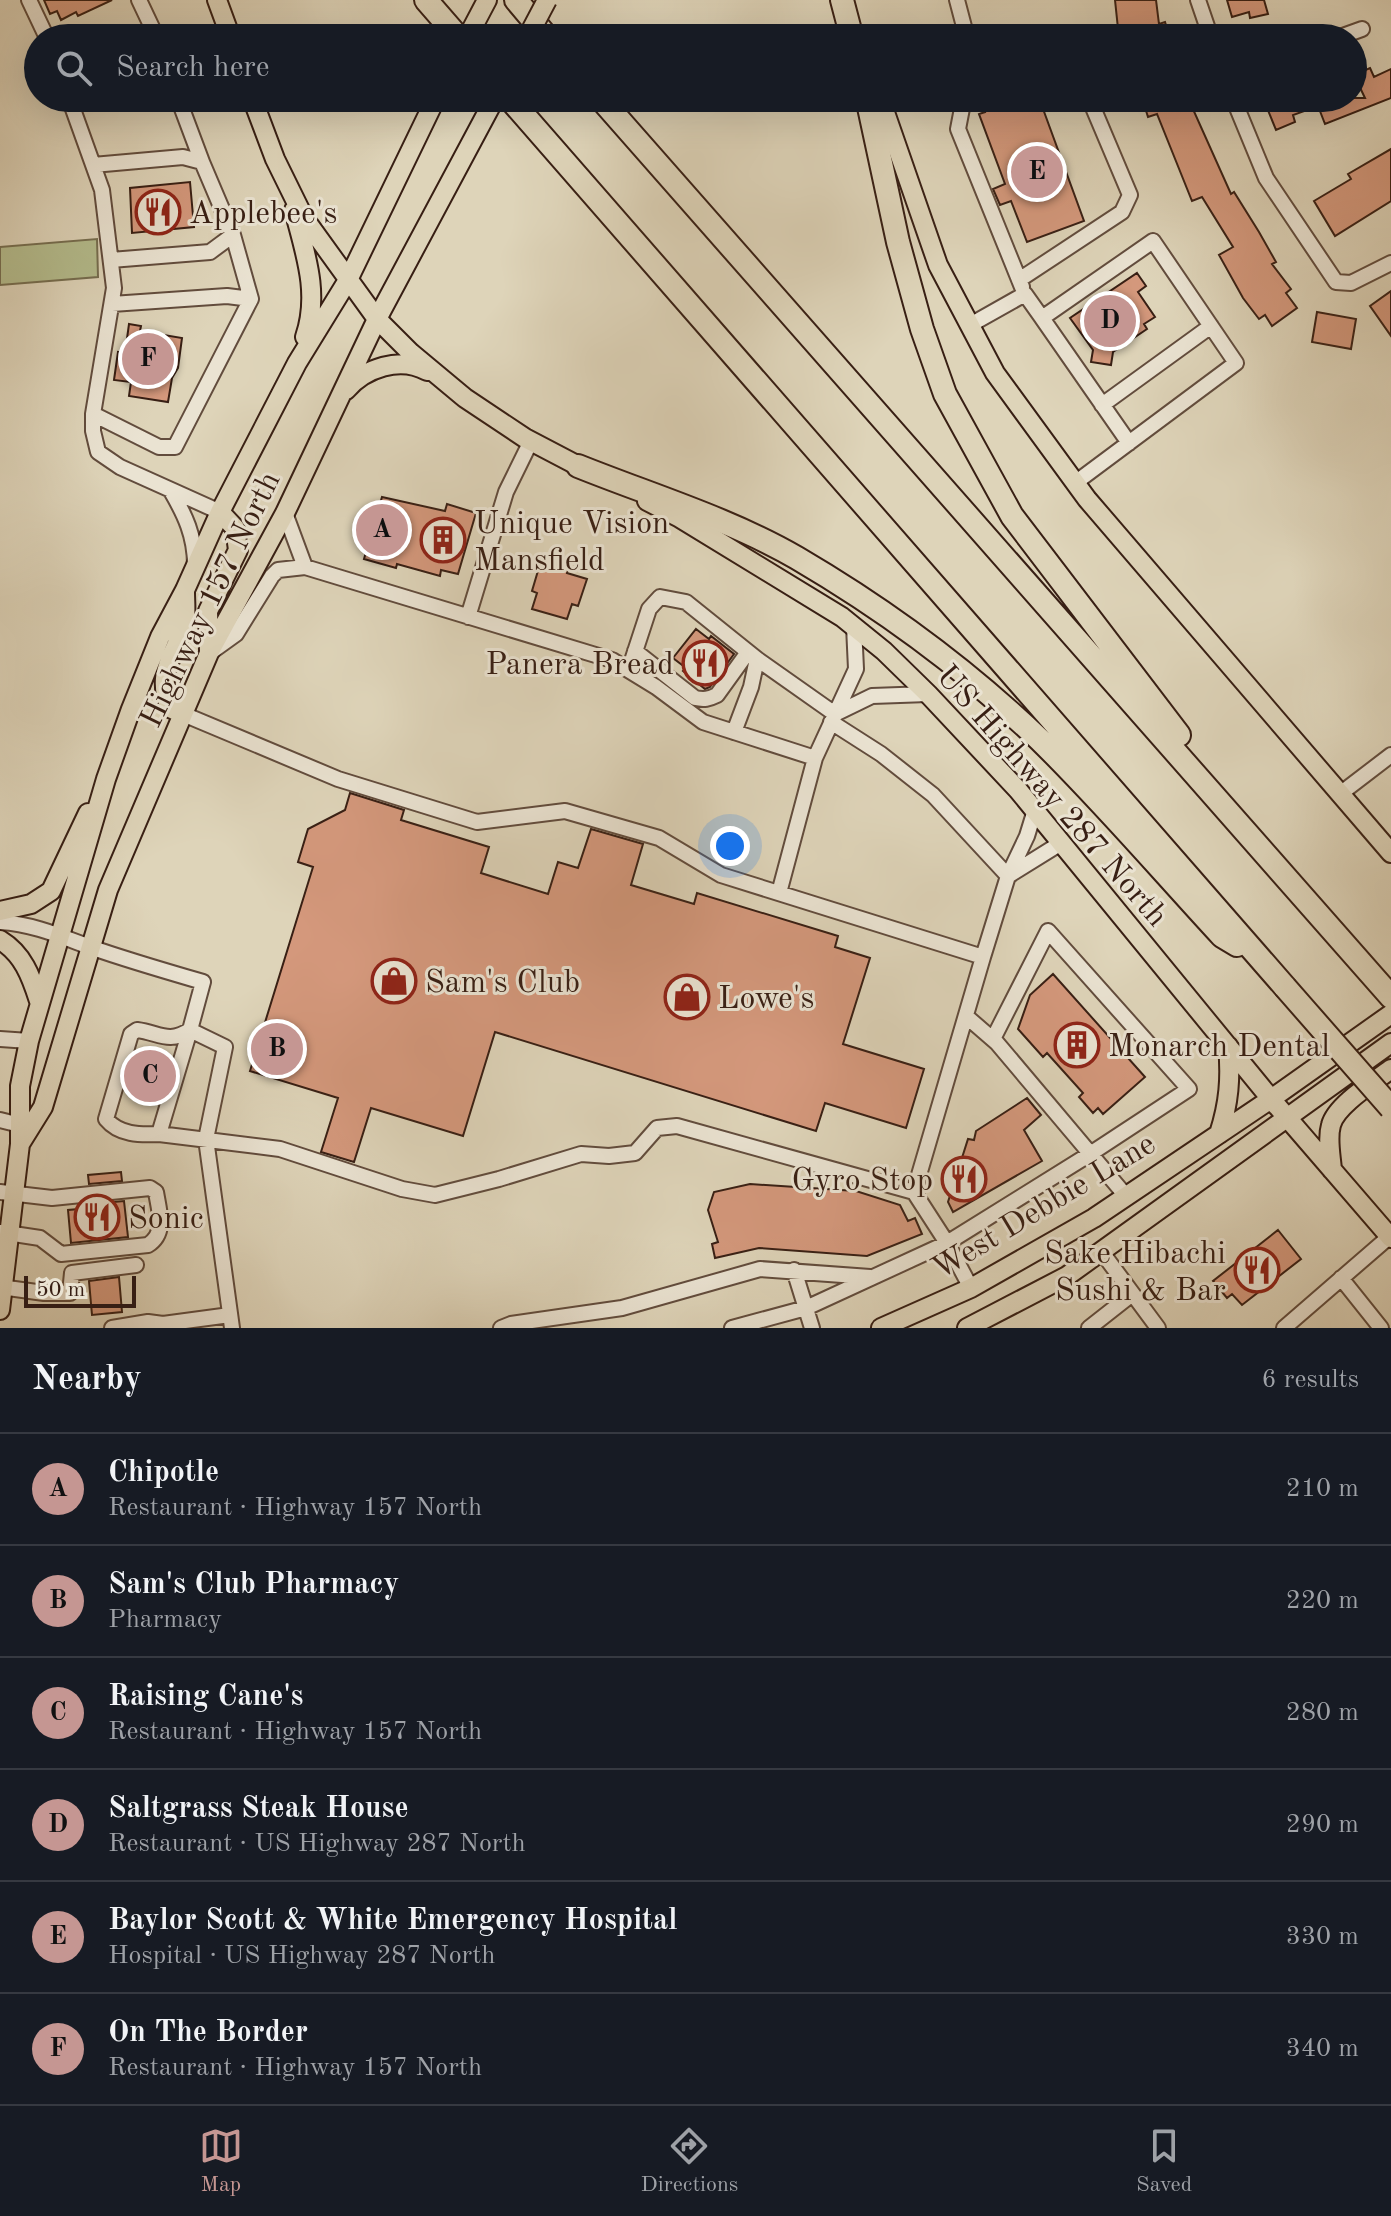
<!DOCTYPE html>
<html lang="en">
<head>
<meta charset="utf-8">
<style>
	:root { --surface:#171b24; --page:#20242c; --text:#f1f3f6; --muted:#9ea1a6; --line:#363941; --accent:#c59692 }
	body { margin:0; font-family:"Old Standard TT",serif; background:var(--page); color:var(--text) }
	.scale { position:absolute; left:24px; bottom:20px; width:112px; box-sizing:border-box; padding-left:8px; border:4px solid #381f14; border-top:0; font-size:22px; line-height:28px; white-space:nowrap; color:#381f14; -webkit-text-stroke:6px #eae3d2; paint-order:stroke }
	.you { position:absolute; left:730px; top:846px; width:28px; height:28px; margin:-20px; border:6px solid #fff; border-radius:50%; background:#1a73e8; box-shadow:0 0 0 12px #1a73e833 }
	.badge { display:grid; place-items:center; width:52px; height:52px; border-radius:50%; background:var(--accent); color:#111; font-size:26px; font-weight:700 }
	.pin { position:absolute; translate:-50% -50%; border:4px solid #fff; box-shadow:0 2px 8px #0006 }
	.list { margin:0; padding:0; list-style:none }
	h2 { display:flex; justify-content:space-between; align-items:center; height:104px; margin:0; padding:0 32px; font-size:34px }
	h2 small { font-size:26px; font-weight:400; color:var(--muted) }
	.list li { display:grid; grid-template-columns:52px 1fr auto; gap:24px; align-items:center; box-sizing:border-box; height:112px; padding:0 32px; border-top:2px solid var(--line) }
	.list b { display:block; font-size:30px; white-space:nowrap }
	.list p { margin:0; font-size:26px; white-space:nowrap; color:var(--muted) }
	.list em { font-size:26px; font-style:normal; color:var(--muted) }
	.icon { flex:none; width:44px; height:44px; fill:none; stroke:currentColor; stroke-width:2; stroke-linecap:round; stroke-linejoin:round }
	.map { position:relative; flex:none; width:1391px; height:1328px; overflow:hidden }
	.search { position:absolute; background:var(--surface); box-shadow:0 8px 32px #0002; left:24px; right:24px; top:24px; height:88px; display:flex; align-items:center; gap:20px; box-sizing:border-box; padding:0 28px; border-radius:44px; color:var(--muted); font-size:30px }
	.sheet { height:776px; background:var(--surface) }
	nav { display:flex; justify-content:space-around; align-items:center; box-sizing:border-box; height:112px; border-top:2px solid var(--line); background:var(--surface); font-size:22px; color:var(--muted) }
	nav a { display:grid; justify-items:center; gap:4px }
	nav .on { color:var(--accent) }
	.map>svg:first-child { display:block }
	.green { fill:#b4bc8d; stroke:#766e50; stroke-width:2 }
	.building { fill:#d4987c; stroke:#381f14; stroke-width:2 }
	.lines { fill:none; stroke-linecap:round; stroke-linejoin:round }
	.minor-casing { stroke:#624c3d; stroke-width:18 }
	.major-casing { stroke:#381f14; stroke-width:22 }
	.highway-casing { stroke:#381f14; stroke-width:26 }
	.minor { stroke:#eae3d2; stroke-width:14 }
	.major { stroke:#ded4b9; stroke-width:18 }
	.highway { stroke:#ded4b9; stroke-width:22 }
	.major-bridge-casing { stroke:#381f14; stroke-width:22; stroke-linecap:butt }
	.highway-bridge-casing { stroke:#381f14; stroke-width:26; stroke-linecap:butt }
	.major-bridge { stroke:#ded4b9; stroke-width:18 }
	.highway-bridge { stroke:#ded4b9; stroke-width:22 }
	.labels { text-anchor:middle; stroke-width:6; stroke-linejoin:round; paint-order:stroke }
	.poi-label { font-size:32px; fill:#381f14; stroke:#eae3d2; text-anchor:start }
	.street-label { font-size:32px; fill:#381f14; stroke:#eae3d2 }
</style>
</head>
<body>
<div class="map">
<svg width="1391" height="1328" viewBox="0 0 1391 1328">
	<rect width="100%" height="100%" fill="#ded4b9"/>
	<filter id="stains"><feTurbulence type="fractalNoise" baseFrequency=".0025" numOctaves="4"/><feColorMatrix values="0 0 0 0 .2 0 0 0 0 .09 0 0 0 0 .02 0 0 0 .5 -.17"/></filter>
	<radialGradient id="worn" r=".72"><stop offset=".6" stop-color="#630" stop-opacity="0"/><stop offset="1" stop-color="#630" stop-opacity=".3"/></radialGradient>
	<path class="green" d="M97,239L98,277L0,285V247Z"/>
	<path class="building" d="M44,0H112L78,16L76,12L61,20L57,11L50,14Z
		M1115,0H1156L1159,24L1165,22L1170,38H1119Z
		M1227,0H1264L1268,14L1250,18L1249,12L1232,17Z
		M1370,68L1374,77L1391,69V98L1325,124L1318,106L1293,115L1295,122L1276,130L1263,98H1365L1354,75Z
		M980,98H1039L1084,221L1027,242L1011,201L1000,205L993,189L1005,184L979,114L985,112Z
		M1142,98H1188L1231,194L1234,192L1259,232L1276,262L1272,264L1291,289L1286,293L1297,308L1272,326L1265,315L1259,319L1243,298L1219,255L1233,247L1202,197L1192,201L1157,114L1148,117Z
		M1391,149V201L1335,236L1314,201L1351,179L1348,174Z
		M190,182L194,227L132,233L130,188Z
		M1137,273L1146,286L1138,292L1155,317L1144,324L1147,329L1113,352L1111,365L1091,362L1093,350L1070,318Z
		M1391,291V336L1370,306Z
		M1317,312L1356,319L1351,349L1312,342Z
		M129,324L141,326L140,331L182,338L178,368L172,378L168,402L129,396L131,382L114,380L118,352L125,353Z
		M382,497L445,511L447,504L476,513L458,574L441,570L440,576L397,564L396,568L364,559Z
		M558,560L570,564L567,573L587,579L578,606L572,604L567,619L532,609L537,593L532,591L540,564L555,569Z
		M696,629L709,639L711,636L734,654L710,687L705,689L683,671L686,668L673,658Z
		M350,793L404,810L401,820L489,847L481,873L548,894L558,862L578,868L591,829L643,844L631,885L694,904L697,893L838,936L835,947L870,958L843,1044L924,1069L906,1128L825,1103L816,1131L495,1032L463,1136L371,1108L354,1162L321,1152L338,1098L250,1071L313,867L298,862L308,829L345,810Z
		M1053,974L1145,1077L1103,1114L1098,1108L1093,1113L1079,1097L1083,1093L1047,1053L1043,1057L1018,1029L1030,995Z
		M145,1052L159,1056L158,1060L166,1063L155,1104L133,1098Z
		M1027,1098L1041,1115L1024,1130L1042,1161L953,1212L948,1202L968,1139L974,1140L976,1131Z
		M121,1172L122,1181L89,1184L88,1175Z
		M750,1184L856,1191L900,1205L908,1221L915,1218L922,1234L867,1256L759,1248L715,1258L712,1244L718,1242L708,1210L714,1192Z
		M124,1201L128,1237L71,1243L68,1210L91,1208V1204Z
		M1278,1230L1301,1259L1242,1305L1232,1294L1227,1298L1213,1281Z
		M119,1277L122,1312L92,1315L89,1281Z"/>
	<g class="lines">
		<g class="minor-casing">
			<path id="minor" d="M29,0L47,38
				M139,0L157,38
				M957,0L967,38
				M1198,0L1211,38
				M1337,38L1362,29
				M69,98L102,190L114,288L93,414V431L98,452L120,467L220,512
				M178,98L202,162
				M964,98L958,129L1022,287
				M1233,98L1266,178L1336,282L1351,283L1391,263
				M93,165L183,157L202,162L233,235L210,252L111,260
				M233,235L251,299
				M1019,280L1122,212L1130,195L1089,98
				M1042,318L1129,443
				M970,325L1025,294L1042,318L1153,241L1236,363L1075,483
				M1102,405L1211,326
				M93,414L159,447H175L251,299L227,296L112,304
				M171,491C185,515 195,536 195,565
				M285,513L305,567
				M468,617L506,492L531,441
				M635,651L695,698C704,700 709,699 717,695L748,652
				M211,652L236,634L272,576L278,570L305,567L612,660L656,687L703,722L815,758
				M757,659L835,714
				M629,670L649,609L660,597L686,602L757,659L751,687L734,732
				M183,714L338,779L477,822L565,811L659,838L721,875L983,957L1008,876L1027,836L1035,810
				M835,714L872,696L928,694
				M831,722L881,754L933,795L1008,876
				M1340,794L1391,755
				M1008,876L1061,843
				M779,893L815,758L856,669L854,626
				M0,922C33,924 60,936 90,947C127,960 165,971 203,982L190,1030L225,1047L206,1139L232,1328
				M967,1017L997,1043L1126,1196
				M137,1030C160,1033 168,1044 190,1030L159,1134C140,1135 119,1135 106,1119L131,1034Z
				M0,1039L29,1041
				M0,1120L20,1125
				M159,1134L280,1149L402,1189L435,1195L499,1179L581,1154L609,1156L635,1153L657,1128L677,1126L914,1192L947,1243L971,1288
				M0,1192L52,1198L150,1188L156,1192C159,1211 167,1233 148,1245L61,1254L40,1238L0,1232
				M914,1192L983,957
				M1101,1251L1158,1328
				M794,1270L812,1328
				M1341,1278L1381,1328
				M0,1287L44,1293H70L72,1273L136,1265
				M112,1328L148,1322L163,1324L230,1315
				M501,1328L511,1324L622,1308L760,1269L870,1277
				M732,1328L806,1308L947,1243L1090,1154L1189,1089L1048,931L993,1039
				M1089,1328L1131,1295
				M1284,1328L1389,1237"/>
		</g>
		<g class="major-casing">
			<path id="major" d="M217,0L231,38
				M467,38L487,0
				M252,98L275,159L304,218L377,319L411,353L465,398L525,438L588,471
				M880,98L938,265L995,373L1087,499L1391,853
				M294,210C305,253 320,293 305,337
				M346,390C365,368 400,356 427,371
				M647,501L680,518L842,617L884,651L928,694L1018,790L1271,1099L1391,1238
				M209,651L208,611L238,550L235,528L220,512
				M183,714L170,708C154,668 179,654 185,618C186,610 185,600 185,592
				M0,911L31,904L51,891L88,813
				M0,940C23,954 31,976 39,1001
				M1219,1134C1229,1103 1231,1078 1228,1046
				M20,1144L43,1107L108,890L209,653L285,513L377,319L495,98
				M1332,1170C1331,1156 1327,1139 1331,1125C1336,1105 1374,1082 1391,1069
				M0,1310L20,1144V1086L29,1041L106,779L131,709L160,637L185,590L220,512L297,363L348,280L436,98
				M881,1328L971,1288L1094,1218L1271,1099L1391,1014
				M967,1328L1067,1276L1391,1043"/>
		</g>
		<g class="highway-casing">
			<path id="highway" d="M426,0L459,38
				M516,0L548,38
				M842,0L852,38
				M509,98L1285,987
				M600,98L1391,997
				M867,98L898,242L922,329L945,394L1012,516L1179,735
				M578,466C650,495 730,519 797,558C884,609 967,670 1040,740C1103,802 1162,871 1222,936L1237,945"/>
		</g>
		<use href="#minor" class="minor"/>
		<use href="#major" class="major"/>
		<use href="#highway" class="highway"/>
		<g class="major-bridge-casing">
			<path id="major-bridge" d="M527,38L547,0"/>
		</g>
		<g class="highway-bridge-casing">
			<path id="highway-bridge" d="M1285,987L1391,1108"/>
		</g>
		<use href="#major-bridge" class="major-bridge"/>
		<use href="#highway-bridge" class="highway-bridge"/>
	</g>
	<defs>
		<g id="restaurant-ring" transform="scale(2.3)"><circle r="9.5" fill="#eae3d2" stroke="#8f2418" stroke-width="1.5"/><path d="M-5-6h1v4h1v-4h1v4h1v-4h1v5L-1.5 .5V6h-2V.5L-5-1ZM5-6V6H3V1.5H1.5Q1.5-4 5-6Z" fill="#8f2418"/></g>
		<g id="building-ring" transform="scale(2.3)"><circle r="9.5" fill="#eae3d2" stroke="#8f2418" stroke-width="1.5"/><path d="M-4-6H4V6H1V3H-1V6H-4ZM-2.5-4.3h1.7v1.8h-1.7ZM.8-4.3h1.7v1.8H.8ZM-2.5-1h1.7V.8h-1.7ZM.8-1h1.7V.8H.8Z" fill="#8f2418"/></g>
		<g id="shop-ring" transform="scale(2.3)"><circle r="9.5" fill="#eae3d2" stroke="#8f2418" stroke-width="1.5"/><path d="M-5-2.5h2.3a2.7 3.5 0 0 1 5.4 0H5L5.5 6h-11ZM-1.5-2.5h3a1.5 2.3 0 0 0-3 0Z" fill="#8f2418"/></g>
	</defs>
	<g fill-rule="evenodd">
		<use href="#restaurant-ring" x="158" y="212"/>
		<use href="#building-ring" x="443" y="540"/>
		<use href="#restaurant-ring" x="705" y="663"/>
		<use href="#shop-ring" x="394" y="981"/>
		<use href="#shop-ring" x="687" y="997"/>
		<use href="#building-ring" x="1077" y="1045"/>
		<use href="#restaurant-ring" x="964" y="1179"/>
		<use href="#restaurant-ring" x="97" y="1217"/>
		<use href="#restaurant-ring" x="1257" y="1270"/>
	</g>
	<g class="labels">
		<g class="poi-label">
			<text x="189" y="223">Applebee's</text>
			<text x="474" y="533">Unique Vision<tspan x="474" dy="37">Mansfield</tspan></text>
			<text x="674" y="674" text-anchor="end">Panera Bread</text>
			<text x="425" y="992">Sam's Club</text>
			<text x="718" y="1008">Lowe's</text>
			<text x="1108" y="1056">Monarch Dental</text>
			<text x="933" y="1190" text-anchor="end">Gyro Stop</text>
			<text x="128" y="1228">Sonic</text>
			<text x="1226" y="1263" text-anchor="end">Sake Hibachi<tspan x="1226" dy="37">Sushi &amp; Bar</tspan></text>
		</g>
		<g class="street-label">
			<text transform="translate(209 599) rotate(-64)" y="11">Highway 157 North</text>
			<text transform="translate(1053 795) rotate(49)" y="11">US Highway 287 North</text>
			<text transform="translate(1043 1205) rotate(-31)" y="11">West Debbie Lane</text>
		</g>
	</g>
	<rect width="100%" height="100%" filter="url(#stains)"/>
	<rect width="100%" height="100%" fill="url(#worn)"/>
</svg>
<div class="scale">50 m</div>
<div class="you"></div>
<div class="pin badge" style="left:382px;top:530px">A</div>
<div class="pin badge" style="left:277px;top:1049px">B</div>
<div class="pin badge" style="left:150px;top:1076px">C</div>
<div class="pin badge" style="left:1110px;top:321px">D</div>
<div class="pin badge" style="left:1037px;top:172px">E</div>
<div class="pin badge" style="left:148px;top:359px">F</div>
<div class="search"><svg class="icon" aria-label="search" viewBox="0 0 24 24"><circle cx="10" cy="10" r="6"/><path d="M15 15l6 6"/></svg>Search here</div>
</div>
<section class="sheet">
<h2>Nearby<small>6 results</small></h2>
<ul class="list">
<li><span class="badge">A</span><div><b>Chipotle</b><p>Restaurant · Highway 157 North</p></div><em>210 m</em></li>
<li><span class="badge">B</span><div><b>Sam's Club Pharmacy</b><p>Pharmacy</p></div><em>220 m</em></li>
<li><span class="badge">C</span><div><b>Raising Cane's</b><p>Restaurant · Highway 157 North</p></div><em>280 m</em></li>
<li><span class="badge">D</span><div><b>Saltgrass Steak House</b><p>Restaurant · US Highway 287 North</p></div><em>290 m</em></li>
<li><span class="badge">E</span><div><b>Baylor Scott &amp; White Emergency Hospital</b><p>Hospital · US Highway 287 North</p></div><em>330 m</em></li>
<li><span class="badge">F</span><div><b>On The Border</b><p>Restaurant · Highway 157 North</p></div><em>340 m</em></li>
</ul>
</section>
<nav>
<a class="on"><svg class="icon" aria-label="map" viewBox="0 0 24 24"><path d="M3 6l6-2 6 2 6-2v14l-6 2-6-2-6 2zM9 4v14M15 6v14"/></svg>Map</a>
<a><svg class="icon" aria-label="directions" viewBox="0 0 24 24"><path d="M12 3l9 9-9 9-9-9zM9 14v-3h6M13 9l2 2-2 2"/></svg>Directions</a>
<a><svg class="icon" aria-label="saved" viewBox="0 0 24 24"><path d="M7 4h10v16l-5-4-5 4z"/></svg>Saved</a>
</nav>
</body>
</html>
